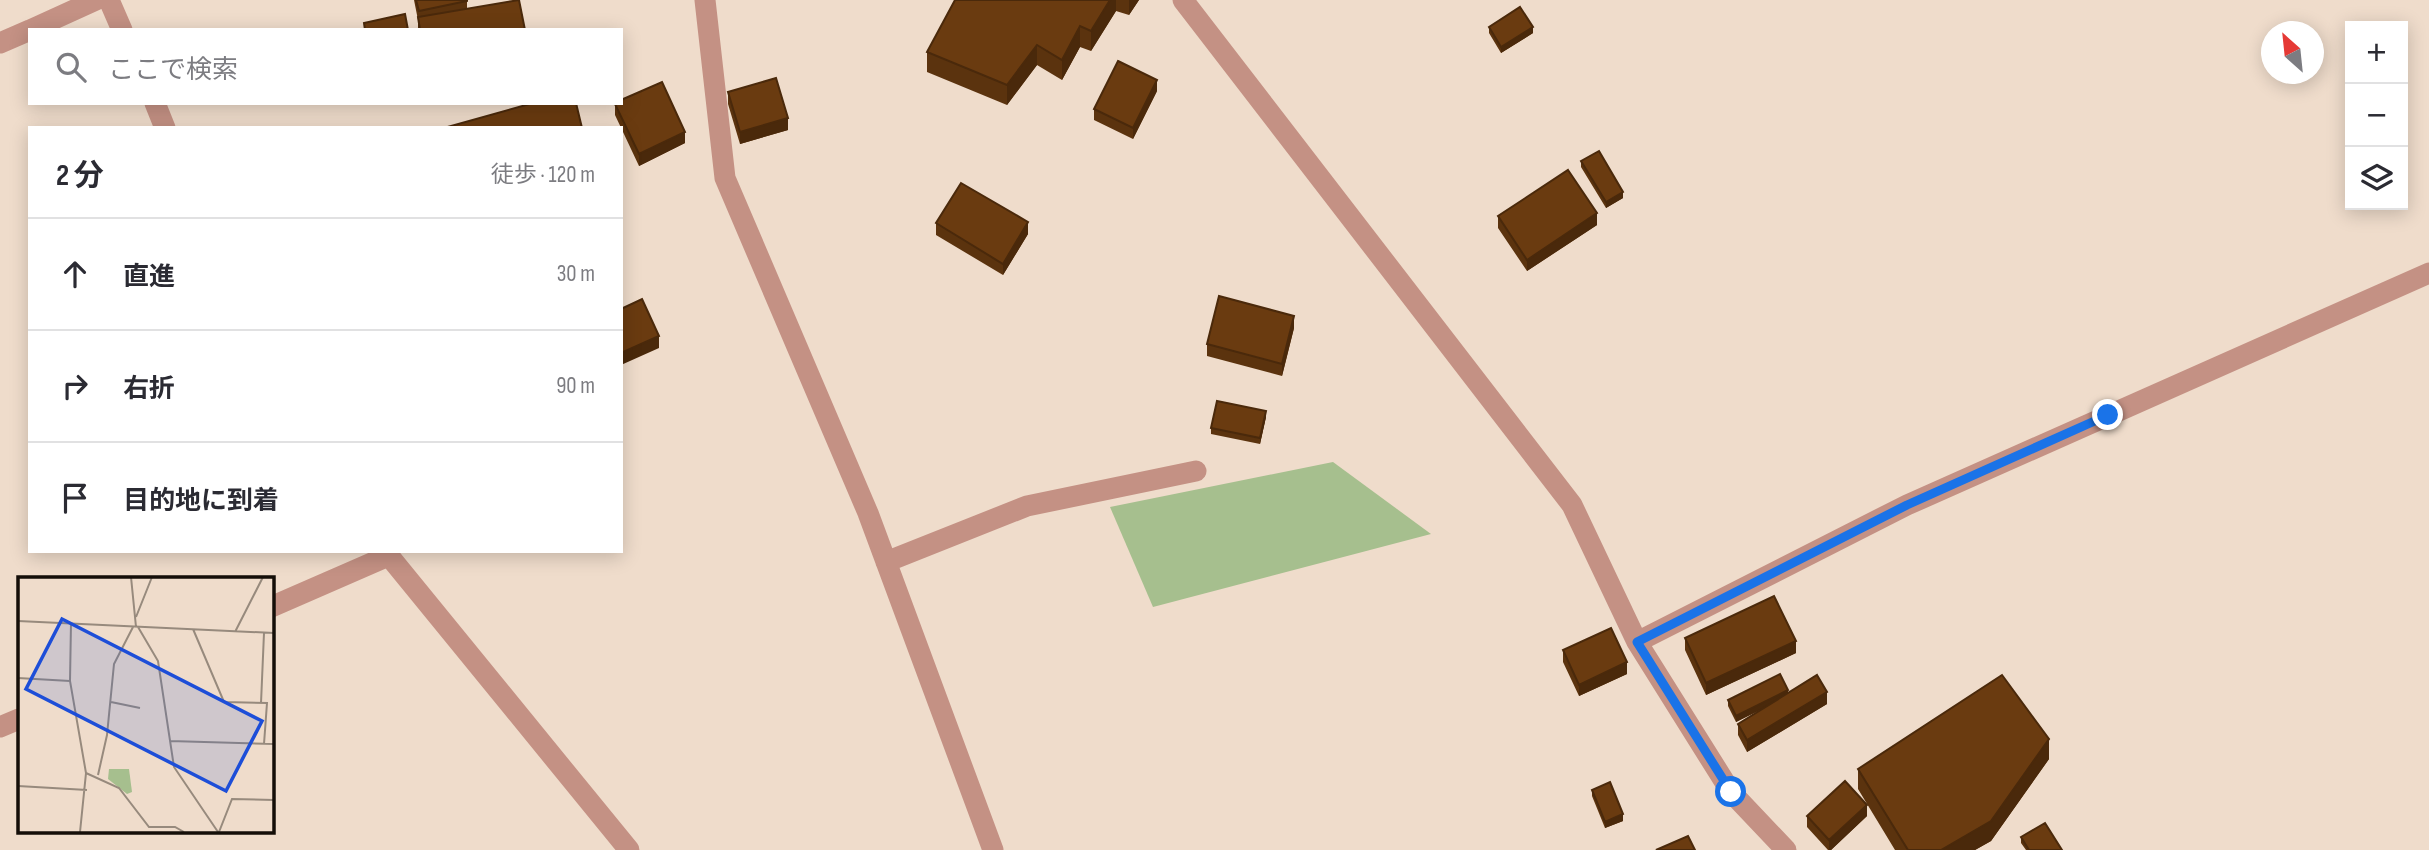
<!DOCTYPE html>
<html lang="ja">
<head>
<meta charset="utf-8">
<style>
	:root { --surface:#fff; --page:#f7f7f7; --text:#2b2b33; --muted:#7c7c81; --line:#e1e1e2 }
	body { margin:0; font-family:"Sofia Sans Condensed","Noto Sans JP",sans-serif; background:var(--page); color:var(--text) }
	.controls { position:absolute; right:21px; top:21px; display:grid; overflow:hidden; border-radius:0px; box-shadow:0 4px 18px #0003 }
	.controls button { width:63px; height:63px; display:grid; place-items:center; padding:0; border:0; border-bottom:2px solid var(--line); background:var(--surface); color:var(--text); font:35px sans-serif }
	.compass { position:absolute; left:2261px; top:21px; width:63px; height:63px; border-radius:50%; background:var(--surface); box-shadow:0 4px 18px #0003; rotate:333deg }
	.stop { position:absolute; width:21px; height:21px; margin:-16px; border:5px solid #1a73e8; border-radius:50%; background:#fff }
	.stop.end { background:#1a73e8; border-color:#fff; box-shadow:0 2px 7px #0008 }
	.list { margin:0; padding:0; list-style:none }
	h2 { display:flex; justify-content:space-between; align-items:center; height:91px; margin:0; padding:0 28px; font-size:30px }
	h2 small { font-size:23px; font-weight:400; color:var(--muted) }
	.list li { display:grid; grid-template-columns:46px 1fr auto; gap:21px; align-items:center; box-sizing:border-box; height:112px; padding:0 28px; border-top:2px solid var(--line) }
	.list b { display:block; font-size:26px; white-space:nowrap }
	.list em { font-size:23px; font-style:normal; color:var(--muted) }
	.icon { flex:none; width:38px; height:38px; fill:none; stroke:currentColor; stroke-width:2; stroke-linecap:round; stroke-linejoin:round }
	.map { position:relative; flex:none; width:2429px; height:850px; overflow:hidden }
	.search { position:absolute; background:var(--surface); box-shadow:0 4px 18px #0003; left:28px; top:28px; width:595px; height:77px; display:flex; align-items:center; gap:18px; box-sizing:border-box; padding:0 24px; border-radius:0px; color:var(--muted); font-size:26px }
	.panel { position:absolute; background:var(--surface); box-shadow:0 4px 18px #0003; left:28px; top:126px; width:595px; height:427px; border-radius:0px }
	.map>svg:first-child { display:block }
	.green { fill:#a6bf8e }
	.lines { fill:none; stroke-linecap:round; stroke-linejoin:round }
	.minor { stroke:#c49184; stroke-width:21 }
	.wall { fill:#5b330e }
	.shaded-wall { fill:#4a290b }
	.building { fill:#6a3b10; stroke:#4a290b; stroke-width:2 }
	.route { stroke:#1a73e8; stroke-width:9 }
	.inset-road { fill:none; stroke:#978a7d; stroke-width:2 }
	.view { fill:#1d4ed8; fill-opacity:0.15; stroke:#1d4ed8; stroke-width:3.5 }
	.inset-edge { fill:none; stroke:#140e08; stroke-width:3.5 }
</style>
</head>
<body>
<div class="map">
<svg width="2429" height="850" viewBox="0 0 2429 850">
	<rect width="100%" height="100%" fill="#efdccb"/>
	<path class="green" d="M1333,462L1431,534L1153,607L1110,507Z"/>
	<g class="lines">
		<path class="minor" d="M109,0L122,30
			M705,0L725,178L868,513L993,850
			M1183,0L1572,505L1637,642L1731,792L1786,850
			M30,30L96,0
			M0,43L30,30
			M155,103L165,128
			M385,551L629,850
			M886,562L1027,506L1196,471
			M271,607L388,556
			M1637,642L1907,505L2429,273
			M0,727L19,719"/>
	</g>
	<path class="wall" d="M414,0H467V9L525,30H418V20Z
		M955,0H1139L1129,15L1116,11L1091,51L1080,47L1062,80L1037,65L1007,105L927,72V52Z
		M1489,27L1533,33L1501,53L1489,33Z
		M1157,91L1133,139L1094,120V109Z
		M728,92L788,130L740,144L728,104Z
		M615,104L685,143L639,166L615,115Z
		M1581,161L1623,198L1606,208L1581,167Z
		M1498,216L1597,225L1527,271L1498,228Z
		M936,223L1028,234L1003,275L936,235Z
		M1294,328L1282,376L1207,356V344Z
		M1266,417L1260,444L1211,434V428Z
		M1685,638L1796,653L1706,695L1685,650Z
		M1563,650L1627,674L1579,696L1563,662Z
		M1788,693L1827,704L1747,752L1738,735V724L1762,709L1736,722L1728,706V700Z
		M2049,759L1991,841L1975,850H1895L1858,789V769Z
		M1592,790L1623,821L1605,828L1592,796Z
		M1807,816H1867L1831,850H1828L1807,827Z
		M2021,837L2062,850H2026L2021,843Z"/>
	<path class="shaded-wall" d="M1110,0H1116V11L1091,51V31Z
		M1129,0H1139L1129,15Z
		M1080,26V47L1062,80V60Z
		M1533,27V33L1501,53V47Z
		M1037,45V65L1007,105V85Z
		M1157,80V91L1133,139V128Z
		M788,118V130L740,144V132Z
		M685,132V143L639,166V154Z
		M1623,192V198L1606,208V202Z
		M1597,213V225L1527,271V260Z
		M1028,222V234L1003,275V264Z
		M1294,316V328L1282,376V364Z
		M659,336V348L621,365V353Z
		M1266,411V417L1260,444V438Z
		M1796,641V653L1706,695V683Z
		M1627,662V674L1579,696V685Z
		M1788,690V696L1736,722V716Z
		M1827,692V704L1747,752V740Z
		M2049,739V759L1991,841L1975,850H1941Z
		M1867,805V816L1831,850H1829V840Z
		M1623,814V821L1605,828V822Z"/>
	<path class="building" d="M416,0H467V1L419,11Z
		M519,0L525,30H420L418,17Z
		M955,0H1110L1091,31L1080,26L1062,60L1037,45L1007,85L927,52Z
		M1520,7L1533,27L1501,47L1489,27Z
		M405,14L408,30H365L364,23Z
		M1118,61L1157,80L1133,128L1094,109Z
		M776,78L788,118L740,132L728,92Z
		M662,82L685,132L639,154L615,104L621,103V100Z
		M533,103H576L582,128H444Z
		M1599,151L1623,192L1606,202L1581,161Z
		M1568,170L1597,213L1527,260L1498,216Z
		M961,183L1028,222L1003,264L936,223Z
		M1219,296L1294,316L1282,364L1207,344Z
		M642,299L659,336L621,353V309Z
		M1217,401L1266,411L1260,438L1211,428Z
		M1774,596L1796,641L1706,683L1685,638Z
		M1611,628L1627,662L1579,685L1563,650Z
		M1780,674L1788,690L1736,716L1728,700Z
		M1817,675L1827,692L1747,740L1738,724Z
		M2002,675L2049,739L1991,821L1941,850H1908L1858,769Z
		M1845,781L1867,805L1829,840L1807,816Z
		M1610,782L1623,814L1605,822L1592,790Z
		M2045,823L2062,850H2029L2021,837Z
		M1688,836L1695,850H1656Z"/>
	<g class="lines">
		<path class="route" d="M1731,792L1637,642L1907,505L2108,415"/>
	</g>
	<g transform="translate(18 577)">
		<rect width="256" height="256" fill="#efdccb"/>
		<path d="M91,192H111L114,215L109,217L90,202Z" fill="#a6bf8e"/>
		<path class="inset-road" d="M113,0L118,50M118,40L134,0M0,44L256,56M53,46L52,104L68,196L62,255M120,50L140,84L156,190L200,255M175,52L206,125L249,126L246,167M217,55L245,0M0,101L52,104M93,125L122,131M243,126L246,56M152,164L256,167M68,196L101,211L131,250H157L166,255M80,198L89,158L96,87L115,50M0,209L69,213M201,255L214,222L256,223"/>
		<path class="view" d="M44,42L244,144L208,214L8,112Z"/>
		<rect width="256" height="256" class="inset-edge"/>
	</g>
</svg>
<div class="controls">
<button>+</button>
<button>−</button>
<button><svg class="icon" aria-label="layers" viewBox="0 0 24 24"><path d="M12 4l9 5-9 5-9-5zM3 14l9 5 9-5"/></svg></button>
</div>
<svg class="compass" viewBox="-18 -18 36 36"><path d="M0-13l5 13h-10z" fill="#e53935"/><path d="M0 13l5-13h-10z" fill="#7c7c81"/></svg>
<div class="stop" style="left:1731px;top:792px"></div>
<div class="stop end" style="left:2108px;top:415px"></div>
<div class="search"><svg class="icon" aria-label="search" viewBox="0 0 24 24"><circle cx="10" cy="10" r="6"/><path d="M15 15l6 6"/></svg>ここで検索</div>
<section class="panel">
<h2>2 分<small>徒歩 · 120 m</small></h2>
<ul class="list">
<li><svg class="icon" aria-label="ahead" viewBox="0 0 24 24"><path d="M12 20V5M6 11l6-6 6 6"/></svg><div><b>直進</b></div><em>30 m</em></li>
<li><svg class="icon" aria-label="right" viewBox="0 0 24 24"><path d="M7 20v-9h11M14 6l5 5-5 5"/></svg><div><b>右折</b></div><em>90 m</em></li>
<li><svg class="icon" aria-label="arrive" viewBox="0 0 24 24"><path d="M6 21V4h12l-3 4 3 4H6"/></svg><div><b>目的地に到着</b></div></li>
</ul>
</section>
</div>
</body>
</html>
